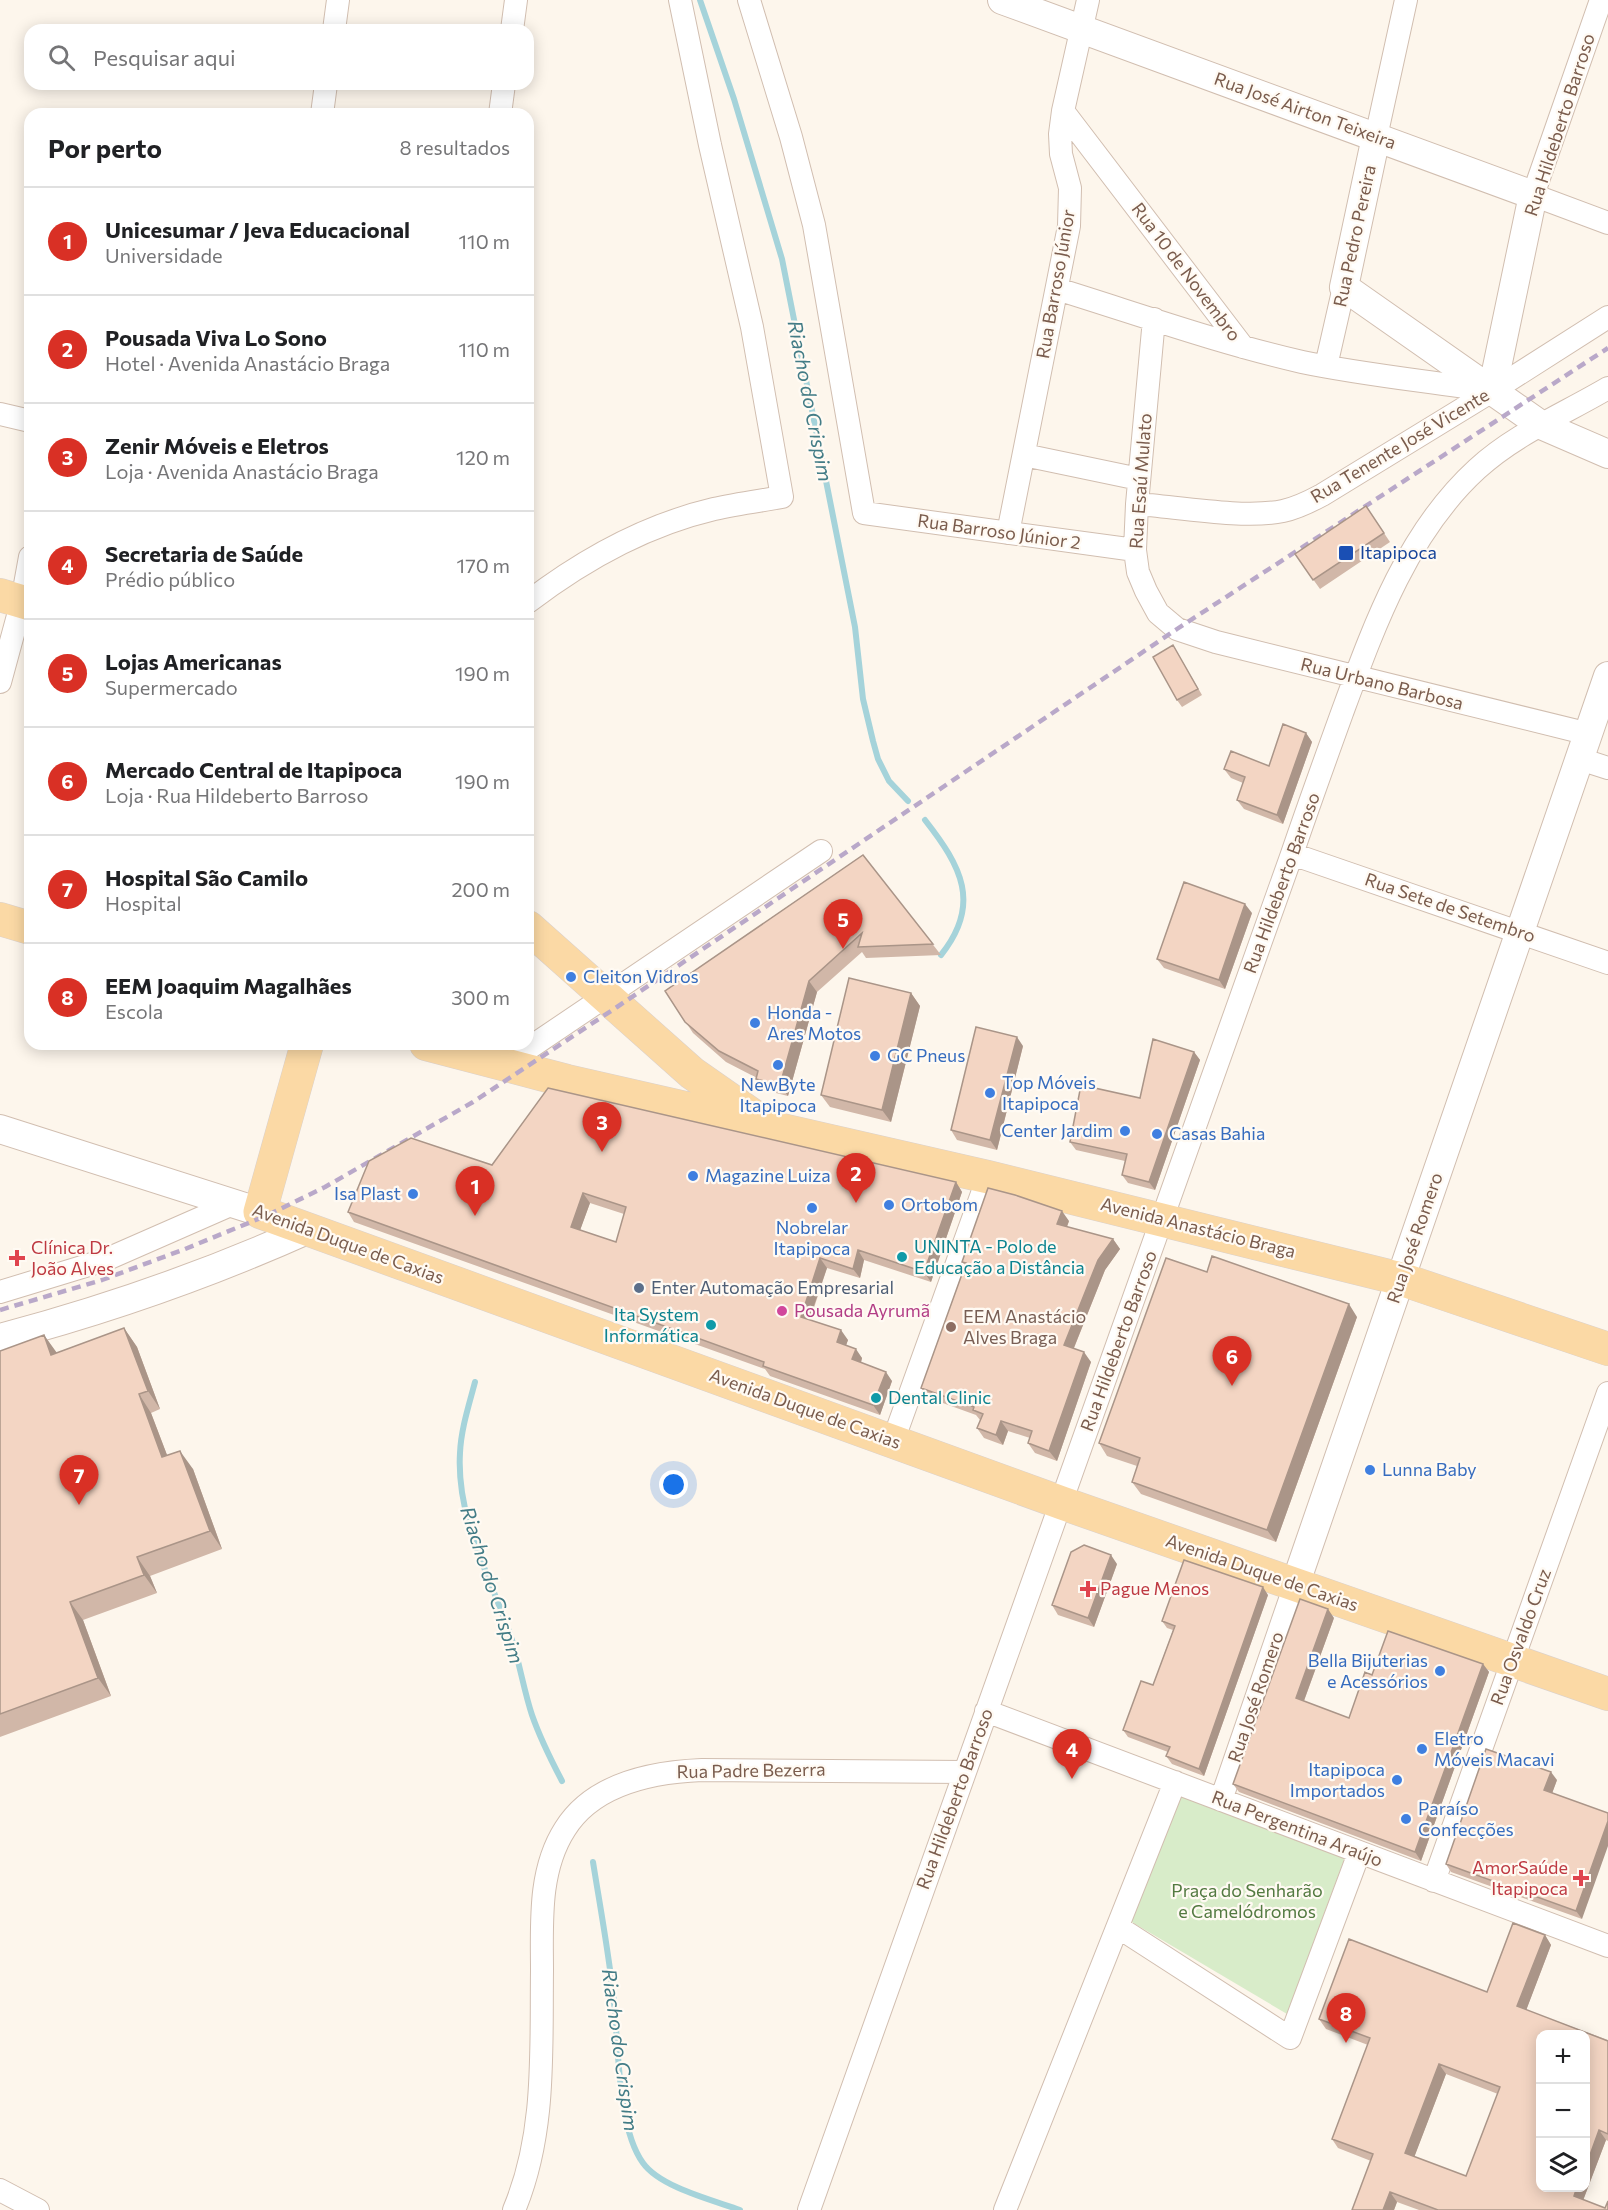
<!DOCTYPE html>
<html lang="pt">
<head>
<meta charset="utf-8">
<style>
	:root { --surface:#fff; --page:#f6f6f6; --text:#202124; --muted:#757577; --line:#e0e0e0; --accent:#d93025 }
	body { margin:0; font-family:Commissioner,sans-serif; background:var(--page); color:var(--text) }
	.controls { position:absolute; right:18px; bottom:18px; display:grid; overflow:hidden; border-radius:12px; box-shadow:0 3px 15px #0003 }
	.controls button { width:54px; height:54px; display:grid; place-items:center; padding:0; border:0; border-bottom:2px solid var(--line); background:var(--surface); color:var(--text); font:30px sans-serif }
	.you { position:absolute; left:674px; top:1485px; width:21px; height:21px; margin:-15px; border:4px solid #fff; border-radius:50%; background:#1a73e8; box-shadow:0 0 0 9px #1a73e833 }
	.badge { display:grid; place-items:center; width:39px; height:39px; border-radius:50%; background:var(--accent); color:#fff; font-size:20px; font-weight:700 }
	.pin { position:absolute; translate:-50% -50px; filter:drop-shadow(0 2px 3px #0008) }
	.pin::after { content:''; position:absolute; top:32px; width:21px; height:18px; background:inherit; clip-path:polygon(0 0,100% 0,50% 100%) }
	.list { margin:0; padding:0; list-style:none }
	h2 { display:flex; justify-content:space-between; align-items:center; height:78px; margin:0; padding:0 24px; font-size:26px }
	h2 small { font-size:20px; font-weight:400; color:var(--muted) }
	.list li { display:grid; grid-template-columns:39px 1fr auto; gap:18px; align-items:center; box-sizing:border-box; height:108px; padding:0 24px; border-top:2px solid var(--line) }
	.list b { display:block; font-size:22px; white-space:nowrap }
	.list p { margin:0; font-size:20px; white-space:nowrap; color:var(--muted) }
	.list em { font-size:20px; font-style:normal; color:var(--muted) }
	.icon { flex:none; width:33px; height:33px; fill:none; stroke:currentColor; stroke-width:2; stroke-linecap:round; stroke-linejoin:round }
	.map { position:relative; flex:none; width:1608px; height:2210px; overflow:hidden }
	.search { position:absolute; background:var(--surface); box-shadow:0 3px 15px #0003; left:24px; top:24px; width:510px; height:66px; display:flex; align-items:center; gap:15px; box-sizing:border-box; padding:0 21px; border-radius:18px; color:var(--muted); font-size:22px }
	.panel { position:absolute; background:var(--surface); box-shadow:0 3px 15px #0003; left:24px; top:108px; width:510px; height:942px; border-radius:18px }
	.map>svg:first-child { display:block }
	.green { fill:#d8ecc9 }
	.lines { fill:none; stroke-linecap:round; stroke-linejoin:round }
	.stream { stroke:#a5d3da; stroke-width:6 }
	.minor-casing { stroke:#d1beb0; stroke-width:24 }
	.tertiary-casing { stroke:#d1beb0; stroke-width:30 }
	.primary-casing { stroke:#dad1cd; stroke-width:34 }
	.minor { stroke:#fff; stroke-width:22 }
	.tertiary { stroke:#fff; stroke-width:28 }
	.primary { stroke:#fbd9a5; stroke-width:33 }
	.rail { stroke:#b9a8c9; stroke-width:4.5; stroke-dasharray:9 6; stroke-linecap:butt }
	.wall { fill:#d1b7a8; fill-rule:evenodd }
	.shaded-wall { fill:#aa9588 }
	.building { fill:#f3d5c3; stroke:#aa9588; stroke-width:1.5; fill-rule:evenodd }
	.transit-dot { fill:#1a4fb4; stroke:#fffaf3; stroke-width:2 }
	.shop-dot { fill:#3f7fe0; stroke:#fffaf3; stroke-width:2 }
	.culture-dot { fill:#0f9aa8; stroke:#fffaf3; stroke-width:2 }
	.health-dot { fill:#e0444e; stroke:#fffaf3; stroke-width:2 }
	.service-dot { fill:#5c6f8a; stroke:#fffaf3; stroke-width:2 }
	.hotel-dot { fill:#d1479c; stroke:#fffaf3; stroke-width:2 }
	.education-dot { fill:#8d6e63; stroke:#fffaf3; stroke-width:2 }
	.labels { text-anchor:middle; stroke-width:4.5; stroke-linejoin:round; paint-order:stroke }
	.street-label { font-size:18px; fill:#7a5c4d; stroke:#fffaf3 }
	.transit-label { font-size:18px; fill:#164399; stroke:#fffaf3; text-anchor:start }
	.shop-label { font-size:18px; fill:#366cbe; stroke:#fffaf3; text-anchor:start }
	.culture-label { font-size:18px; fill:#0d838f; stroke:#fffaf3; text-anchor:start }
	.health-label { font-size:18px; fill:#be3a42; stroke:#fffaf3; text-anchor:start }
	.service-label { font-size:18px; fill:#4e5e75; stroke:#fffaf3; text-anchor:start }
	.hotel-label { font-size:18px; fill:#b23c85; stroke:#fffaf3; text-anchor:start }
	.education-label { font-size:18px; fill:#785e54; stroke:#fffaf3; text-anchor:start }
	.park-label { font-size:18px; fill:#537a41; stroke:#fffaf3 }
	.water-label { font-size:20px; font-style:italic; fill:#437c86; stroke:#fffaf3 }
</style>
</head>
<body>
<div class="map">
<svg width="1608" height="2210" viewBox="0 0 1608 2210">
	<rect width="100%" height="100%" fill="#fdf6ec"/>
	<path class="green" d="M1180,1794L1345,1857L1287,2014L1130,1921Z"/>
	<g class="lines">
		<path class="stream" d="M700,0L734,99L782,259L855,627L863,699L873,741L878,759L889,781L908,801
			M925,820C961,866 982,904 941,955
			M475,1382C469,1405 461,1429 460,1453C456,1519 492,1580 512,1640C520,1665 524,1691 532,1715C540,1738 551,1760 562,1781
			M593,1862C600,1906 608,1949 613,1993C619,2039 616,2126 643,2163C660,2187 712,2200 740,2210"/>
		<g class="minor-casing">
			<path id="minor" d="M749,0L791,137L814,225L864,513L1135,550
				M1601,0L1533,195L1608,223
				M334,30L338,0
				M512,30L516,0
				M1063,111L1243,347
				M322,114L326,84
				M500,114L504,84
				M1376,137L1406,0
				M1057,289C1138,314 1219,343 1302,362C1364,375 1428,381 1491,391
				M1154,319L1137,504L1135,550L1138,572L1146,591L1158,613L1177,629L1216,642L1589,734
				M1326,366L1344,287
				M0,414L30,421
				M1024,455L1139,479
				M1137,504C1178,507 1244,519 1283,511C1297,508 1309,502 1322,495L1492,391L1608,317
				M1008,533L1069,226L1070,188L1061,154L1060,134L1063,111L1088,0
				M528,602C583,560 646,525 714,509C736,504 759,501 782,497L752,327L710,145L680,0
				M0,682L22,601L30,557
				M1580,759L1608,768
				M1292,854L1608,963
				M504,1065L821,851
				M0,1292L105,1260L235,1203
				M893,1441L988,1177
				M986,1711L1608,1946
				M1221,1800L1295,1585
				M1434,1881L1608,1393
				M1118,1927L1290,2038L1359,1853
				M0,2190L38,2210
				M514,2210C546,2134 541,2052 542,1971C542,1924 538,1871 565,1829C593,1784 653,1772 702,1770L965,1772
				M809,2210L1292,854C1308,807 1325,760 1342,713C1374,626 1407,533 1477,469C1515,434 1564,414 1608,388
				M1005,2210L1175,1782"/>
		</g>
		<g class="tertiary-casing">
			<path id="tertiary" d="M1002,0L1533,195L1492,391
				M1376,137L1344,287L1541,425L1608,454
				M0,1129L260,1212
				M0,1338C106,1310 209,1274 309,1229
				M1295,1585L1608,676"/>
		</g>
		<g class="primary-casing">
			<path id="primary" d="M0,595L30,604
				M0,919L30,928
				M528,927L692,1073L755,1117
				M307,1044L260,1212L1062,1503L1608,1694
				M426,1044L567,1081L988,1177L1401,1279L1608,1349"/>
		</g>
		<use href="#minor" class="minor"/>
		<use href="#tertiary" class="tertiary"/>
		<use href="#primary" class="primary"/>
		<path class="rail" d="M0,1310L102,1280L185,1249L268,1215L325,1187L473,1102L617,1007L1177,629L1608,348"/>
	</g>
	<path class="wall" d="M1366,506L1390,542L1320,589L1295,554Z
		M1173,645L1202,695L1182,707L1177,700Z
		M1306,733L1312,742L1283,824L1244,809L1237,800L1243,783L1231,778L1224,769L1269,766Z
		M863,855L941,955L866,958L862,952L817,992L788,1096L764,1090L756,1079L757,1078L726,1062L693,1033L665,991Z
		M1252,913L1225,989L1164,968L1157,959Z
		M911,993L920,1006L891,1122L830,1107L821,1095Z
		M1023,1046L997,1150L957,1140L951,1130Z
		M1194,1052L1200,1060L1155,1190L1128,1183L1122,1175L1125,1161L1076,1150L1070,1142L1140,1098Z
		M492,1165L956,1182L962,1192L931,1282L864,1260L860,1278L827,1268L810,1320L848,1340L846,1345L862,1358L861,1363L892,1381L880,1415L770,1376L765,1369L354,1222L348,1212ZM590,1203L624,1214L616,1242L580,1230Z
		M1069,1221L1067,1227L1113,1239L1120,1249L1105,1270L1074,1348L1091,1362L1057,1461L1035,1453L1028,1443L1030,1438L1008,1431L1003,1445L984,1438L977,1428L980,1420L976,1415L929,1398L921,1388L965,1265L962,1262Z
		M1207,1272L1357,1317L1276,1542L1141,1494L1132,1482L1137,1466L1107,1456L1099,1443Z
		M124,1328L137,1347L160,1409L151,1413L167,1455L193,1469L222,1549L150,1576L157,1593L83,1620L111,1696L0,1737V1351L44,1335L56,1353Z
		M1117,1564L1094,1627L1058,1615L1052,1605Z
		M1268,1595L1204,1776L1172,1764L1166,1756L1168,1752L1128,1737L1123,1730L1153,1685L1173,1630L1167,1628L1162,1621Z
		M1334,1618L1304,1701L1349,1718L1372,1675L1483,1664L1489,1672L1421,1861L1239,1792L1233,1784Z
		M1557,1780L1552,1793L1582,1919L1451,1872L1446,1864Z
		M1545,1935L1551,1945L1526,2010L1608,2040V2141L1606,2140L1583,2200L1608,2210H1419L1397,2202L1394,2210L1371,2161L1338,2148L1332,2139L1368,2045L1326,2029L1319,2019L1487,1992ZM1446,2074L1498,2094L1466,2176L1414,2157Z"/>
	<path class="shaded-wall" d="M1306,733L1312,742L1283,824L1277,815Z
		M1245,904L1252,913L1225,989L1219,980Z
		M809,981L817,992L788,1096L780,1085Z
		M911,993L920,1006L891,1122L882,1110Z
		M1017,1037L1023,1046L997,1150L990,1140Z
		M1194,1052L1200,1060L1155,1190L1149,1182Z
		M956,1182L962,1192L931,1282L924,1272Z
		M583,1193L590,1203L578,1236L571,1227Z
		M1062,1211L1069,1221L1064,1234L1057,1224Z
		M1113,1239L1120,1249L1105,1270L1071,1355L1064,1345L1098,1260Z
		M858,1250L864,1260L860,1278L853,1269Z
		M820,1258L827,1268L807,1326L801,1317Z
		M1349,1304L1357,1317L1276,1542L1267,1530Z
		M124,1328L137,1347L160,1409L148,1391Z
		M841,1330L848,1340L844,1351L837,1342Z
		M44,1335L57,1353L51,1355Z
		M856,1349L862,1358L859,1369L852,1359Z
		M1084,1352L1091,1362L1057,1461L1049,1451Z
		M886,1372L892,1381L880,1415L873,1405Z
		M139,1394L151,1413L175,1476L162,1457Z
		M1001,1421L1008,1431L1003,1445L996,1435Z
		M180,1451L193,1469L222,1549L210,1531Z
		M1111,1555L1117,1564L1094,1627L1088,1618Z
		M137,1557L150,1576L157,1593L144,1575Z
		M1263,1587L1268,1595L1204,1776L1199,1769Z
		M70,1602L83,1620L111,1696L98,1678Z
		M1328,1609L1334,1618L1302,1706L1296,1698Z
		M1483,1664L1489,1672L1421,1861L1415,1852Z
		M1551,1772L1557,1780L1550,1799L1544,1790Z
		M1608,1821V1846L1582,1919L1576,1911Z
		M1545,1935L1551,1945L1524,2016L1517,2006Z
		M1439,2064L1446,2074L1412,2163L1405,2153Z
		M1599,2130L1606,2140L1581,2206L1574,2196L1577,2187H1586V2166Z
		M1390,2192L1397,2202L1394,2210H1383Z"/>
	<path class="building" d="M1366,506L1384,533L1313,580L1295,554Z
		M1173,645L1198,689L1177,700L1153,657Z
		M1283,724L1306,733L1277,815L1237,800L1245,777L1224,769L1231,751L1269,766Z
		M863,855L933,944L858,947L862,933L809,981L780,1085L756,1079L758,1071L719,1051L685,1022L665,991Z
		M1184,882L1245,904L1219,980L1157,959Z
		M849,978L911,993L882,1110L821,1095Z
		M976,1027L1017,1037L990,1140L951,1130Z
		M1153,1039L1194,1052L1149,1182L1122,1175L1127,1154L1070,1142L1081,1085L1140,1098Z
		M548,1088L956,1182L924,1272L858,1250L853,1269L820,1258L801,1317L841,1330L837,1342L856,1349L852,1359L886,1372L873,1405L763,1366L764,1362L348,1212L369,1161L411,1138L492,1165ZM583,1193L626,1207L616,1242L571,1227Z
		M988,1188L1015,1195L1062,1211L1057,1224L1113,1239L1098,1260L1064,1345L1084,1352L1049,1451L1028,1443L1032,1431L1001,1421L996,1435L977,1428L983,1414L973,1410L974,1407L921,1388L966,1263L962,1262Z
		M1212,1256L1349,1304L1267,1530L1132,1482L1140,1458L1099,1443L1166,1258L1207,1272Z
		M124,1328L148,1391L139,1394L162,1457L180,1451L210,1531L137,1557L144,1575L70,1602L98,1678L0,1714V1351L44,1335L51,1355Z
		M1084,1545L1111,1555L1088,1618L1052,1605L1071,1552Z
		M1184,1560L1263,1587L1199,1769L1166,1756L1170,1747L1123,1730L1141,1681L1153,1685L1175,1626L1162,1621Z
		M1300,1599L1328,1609L1296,1698L1349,1718L1365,1672L1372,1675L1388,1631L1483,1664L1415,1852L1233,1784Z
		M1486,1749L1551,1772L1544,1790L1608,1813V1821L1576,1911L1446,1864Z
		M1513,1923L1545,1935L1517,2006L1608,2041V2134L1599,2130L1586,2166V2034H1540V2187H1577L1574,2196L1605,2208L1608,2201V2210H1438L1390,2192L1383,2210H1352L1373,2154L1332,2139L1370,2038L1319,2019L1349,1939L1487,1992ZM1439,2064L1500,2087L1466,2176L1405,2153Z"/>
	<rect class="transit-dot" x="1338" y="545" width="16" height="16" rx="3"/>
	<g class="shop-dot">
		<circle cx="571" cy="977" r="6"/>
		<circle cx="755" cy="1023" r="6"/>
		<circle cx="875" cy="1056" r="6"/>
		<circle cx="778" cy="1065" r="6"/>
		<circle cx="990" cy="1093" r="6"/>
		<circle cx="1125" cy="1131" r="6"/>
		<circle cx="1157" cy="1134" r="6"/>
		<circle cx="693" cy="1176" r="6"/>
		<circle cx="413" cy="1194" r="6"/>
		<circle cx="889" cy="1205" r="6"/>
		<circle cx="812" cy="1208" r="6"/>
		<circle cx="1370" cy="1470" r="6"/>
		<circle cx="1440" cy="1671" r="6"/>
		<circle cx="1422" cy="1749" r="6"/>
		<circle cx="1397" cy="1780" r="6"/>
		<circle cx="1406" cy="1819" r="6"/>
	</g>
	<g class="culture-dot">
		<circle cx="902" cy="1257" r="6"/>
		<circle cx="711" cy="1325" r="6"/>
		<circle cx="876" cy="1398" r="6"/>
	</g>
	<g class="health-dot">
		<path d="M14 1249h6v6h6v6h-6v6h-6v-6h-6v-6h6z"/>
		<path d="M1085 1580h6v6h6v6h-6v6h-6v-6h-6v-6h6z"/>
		<path d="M1578 1869h6v6h6v6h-6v6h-6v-6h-6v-6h6z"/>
	</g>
	<circle class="service-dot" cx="639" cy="1288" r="6"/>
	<circle class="hotel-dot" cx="782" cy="1311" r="6"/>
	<circle class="education-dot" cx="951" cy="1327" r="6"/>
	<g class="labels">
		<g class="street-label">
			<text transform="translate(1305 111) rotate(20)" y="6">Rua José Airton Teixeira</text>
			<text transform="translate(1560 125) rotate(-72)" y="6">Rua Hildeberto Barroso</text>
			<text transform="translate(1355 236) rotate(-78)" y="6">Rua Pedro Pereira</text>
			<text transform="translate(1186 272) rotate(53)" y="6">Rua 10 de Novembro</text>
			<text transform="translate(1056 284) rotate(-80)" y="6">Rua Barroso Júnior</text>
			<text transform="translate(1400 446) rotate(-31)" y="6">Rua Tenente José Vicente</text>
			<text transform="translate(1141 481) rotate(-86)" y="6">Rua Esaú Mulato</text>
			<text transform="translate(999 532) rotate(8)" y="6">Rua Barroso Júnior 2</text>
			<text transform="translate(1382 684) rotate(14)" y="6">Rua Urbano Barbosa</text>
			<text transform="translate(1282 883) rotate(-70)" y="6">Rua Hildeberto Barroso</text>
			<text transform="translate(1450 908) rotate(19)" y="6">Rua Sete de Setembro</text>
			<text transform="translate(1198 1228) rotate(14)" y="6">Avenida Anastácio Braga</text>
			<text transform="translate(1415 1238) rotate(-71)" y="6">Rua José Romero</text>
			<text transform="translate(348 1244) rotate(20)" y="6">Avenida Duque de Caxias</text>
			<text transform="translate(1119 1341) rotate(-70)" y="6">Rua Hildeberto Barroso</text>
			<text transform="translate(805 1409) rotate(20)" y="6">Avenida Duque de Caxias</text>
			<text transform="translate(1262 1573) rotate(19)" y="6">Avenida Duque de Caxias</text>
			<text transform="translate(1521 1637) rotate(-70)" y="6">Rua Osvaldo Cruz</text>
			<text transform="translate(1256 1697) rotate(-71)" y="6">Rua José Romero</text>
			<text transform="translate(751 1771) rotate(-1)" y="6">Rua Padre Bezerra</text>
			<text transform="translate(955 1799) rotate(-70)" y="6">Rua Hildeberto Barroso</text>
			<text transform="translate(1297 1829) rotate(21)" y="6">Rua Pergentina Araújo</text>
		</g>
		<g class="transit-label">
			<text x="1360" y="559">Itapipoca</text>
		</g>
		<g class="shop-label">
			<text x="583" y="983">Cleiton Vidros</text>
			<text x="767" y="1019">Honda -<tspan x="767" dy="21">Ares Motos</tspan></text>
			<text x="887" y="1062">GC Pneus</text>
			<text x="1002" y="1089">Top Móveis<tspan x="1002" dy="21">Itapipoca</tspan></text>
			<text x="778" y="1091" text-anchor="middle">NewByte<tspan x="778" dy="21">Itapipoca</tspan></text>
			<text x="1113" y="1137" text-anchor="end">Center Jardim</text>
			<text x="1169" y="1140">Casas Bahia</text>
			<text x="705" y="1182">Magazine Luiza</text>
			<text x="401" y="1200" text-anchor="end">Isa Plast</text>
			<text x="901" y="1211">Ortobom</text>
			<text x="812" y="1234" text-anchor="middle">Nobrelar<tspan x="812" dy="21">Itapipoca</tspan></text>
			<text x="1382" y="1476">Lunna Baby</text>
			<text x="1428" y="1667" text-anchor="end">Bella Bijuterias<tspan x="1428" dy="21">e Acessórios</tspan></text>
			<text x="1434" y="1745">Eletro<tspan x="1434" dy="21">Móveis Macavi</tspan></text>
			<text x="1385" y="1776" text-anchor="end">Itapipoca<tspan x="1385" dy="21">Importados</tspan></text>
			<text x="1418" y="1815">Paraíso<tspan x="1418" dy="21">Confecções</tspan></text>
		</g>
		<g class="culture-label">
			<text x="914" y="1253">UNINTA - Polo de<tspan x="914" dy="21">Educação a Distância</tspan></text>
			<text x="699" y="1321" text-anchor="end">Ita System<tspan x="699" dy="21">Informática</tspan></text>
			<text x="888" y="1404">Dental Clinic</text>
		</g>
		<g class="health-label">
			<text x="31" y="1254">Clínica Dr.<tspan x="31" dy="21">João Alves</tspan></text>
			<text x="1100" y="1595">Pague Menos</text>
			<text x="1568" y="1874" text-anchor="end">AmorSaúde<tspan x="1568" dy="21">Itapipoca</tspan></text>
		</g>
		<g class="service-label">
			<text x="651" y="1294">Enter Automação Empresarial</text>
		</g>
		<g class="hotel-label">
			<text x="794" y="1317">Pousada Ayrumã</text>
		</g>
		<g class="education-label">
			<text x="963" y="1323">EEM Anastácio<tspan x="963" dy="21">Alves Braga</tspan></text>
		</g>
		<g class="park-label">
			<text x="1247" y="1897">Praça do Senharão<tspan x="1247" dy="21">e Camelódromos</tspan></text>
		</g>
		<g class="water-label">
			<text transform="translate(810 401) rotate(79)" y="7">Riacho do Crispim</text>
			<text transform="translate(492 1585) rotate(72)" y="7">Riacho do Crispim</text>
			<text transform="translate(620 2050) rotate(82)" y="7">Riacho do Crispim</text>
		</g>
	</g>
</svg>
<div class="controls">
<button>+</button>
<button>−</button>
<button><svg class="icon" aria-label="layers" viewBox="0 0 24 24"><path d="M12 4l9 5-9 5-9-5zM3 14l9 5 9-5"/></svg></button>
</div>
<div class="you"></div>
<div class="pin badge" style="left:475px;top:1216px">1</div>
<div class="pin badge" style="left:856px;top:1203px">2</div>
<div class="pin badge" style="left:602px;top:1152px">3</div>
<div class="pin badge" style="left:1072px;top:1779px">4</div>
<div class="pin badge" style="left:843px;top:949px">5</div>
<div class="pin badge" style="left:1232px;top:1386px">6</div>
<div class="pin badge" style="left:79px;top:1505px">7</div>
<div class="pin badge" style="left:1346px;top:2043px">8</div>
<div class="search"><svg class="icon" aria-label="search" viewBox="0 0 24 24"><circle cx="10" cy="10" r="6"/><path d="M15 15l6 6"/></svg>Pesquisar aqui</div>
<section class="panel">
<h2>Por perto<small>8 resultados</small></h2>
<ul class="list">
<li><span class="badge">1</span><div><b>Unicesumar / Jeva Educacional</b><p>Universidade</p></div><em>110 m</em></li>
<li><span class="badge">2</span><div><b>Pousada Viva Lo Sono</b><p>Hotel · Avenida Anastácio Braga</p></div><em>110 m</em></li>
<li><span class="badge">3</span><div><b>Zenir Móveis e Eletros</b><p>Loja · Avenida Anastácio Braga</p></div><em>120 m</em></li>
<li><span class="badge">4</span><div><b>Secretaria de Saúde</b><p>Prédio público</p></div><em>170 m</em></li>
<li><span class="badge">5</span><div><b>Lojas Americanas</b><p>Supermercado</p></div><em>190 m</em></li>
<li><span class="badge">6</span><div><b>Mercado Central de Itapipoca</b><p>Loja · Rua Hildeberto Barroso</p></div><em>190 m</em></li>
<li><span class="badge">7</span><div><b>Hospital São Camilo</b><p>Hospital</p></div><em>200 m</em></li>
<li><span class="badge">8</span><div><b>EEM Joaquim Magalhães</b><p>Escola</p></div><em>300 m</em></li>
</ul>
</section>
</div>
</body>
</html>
